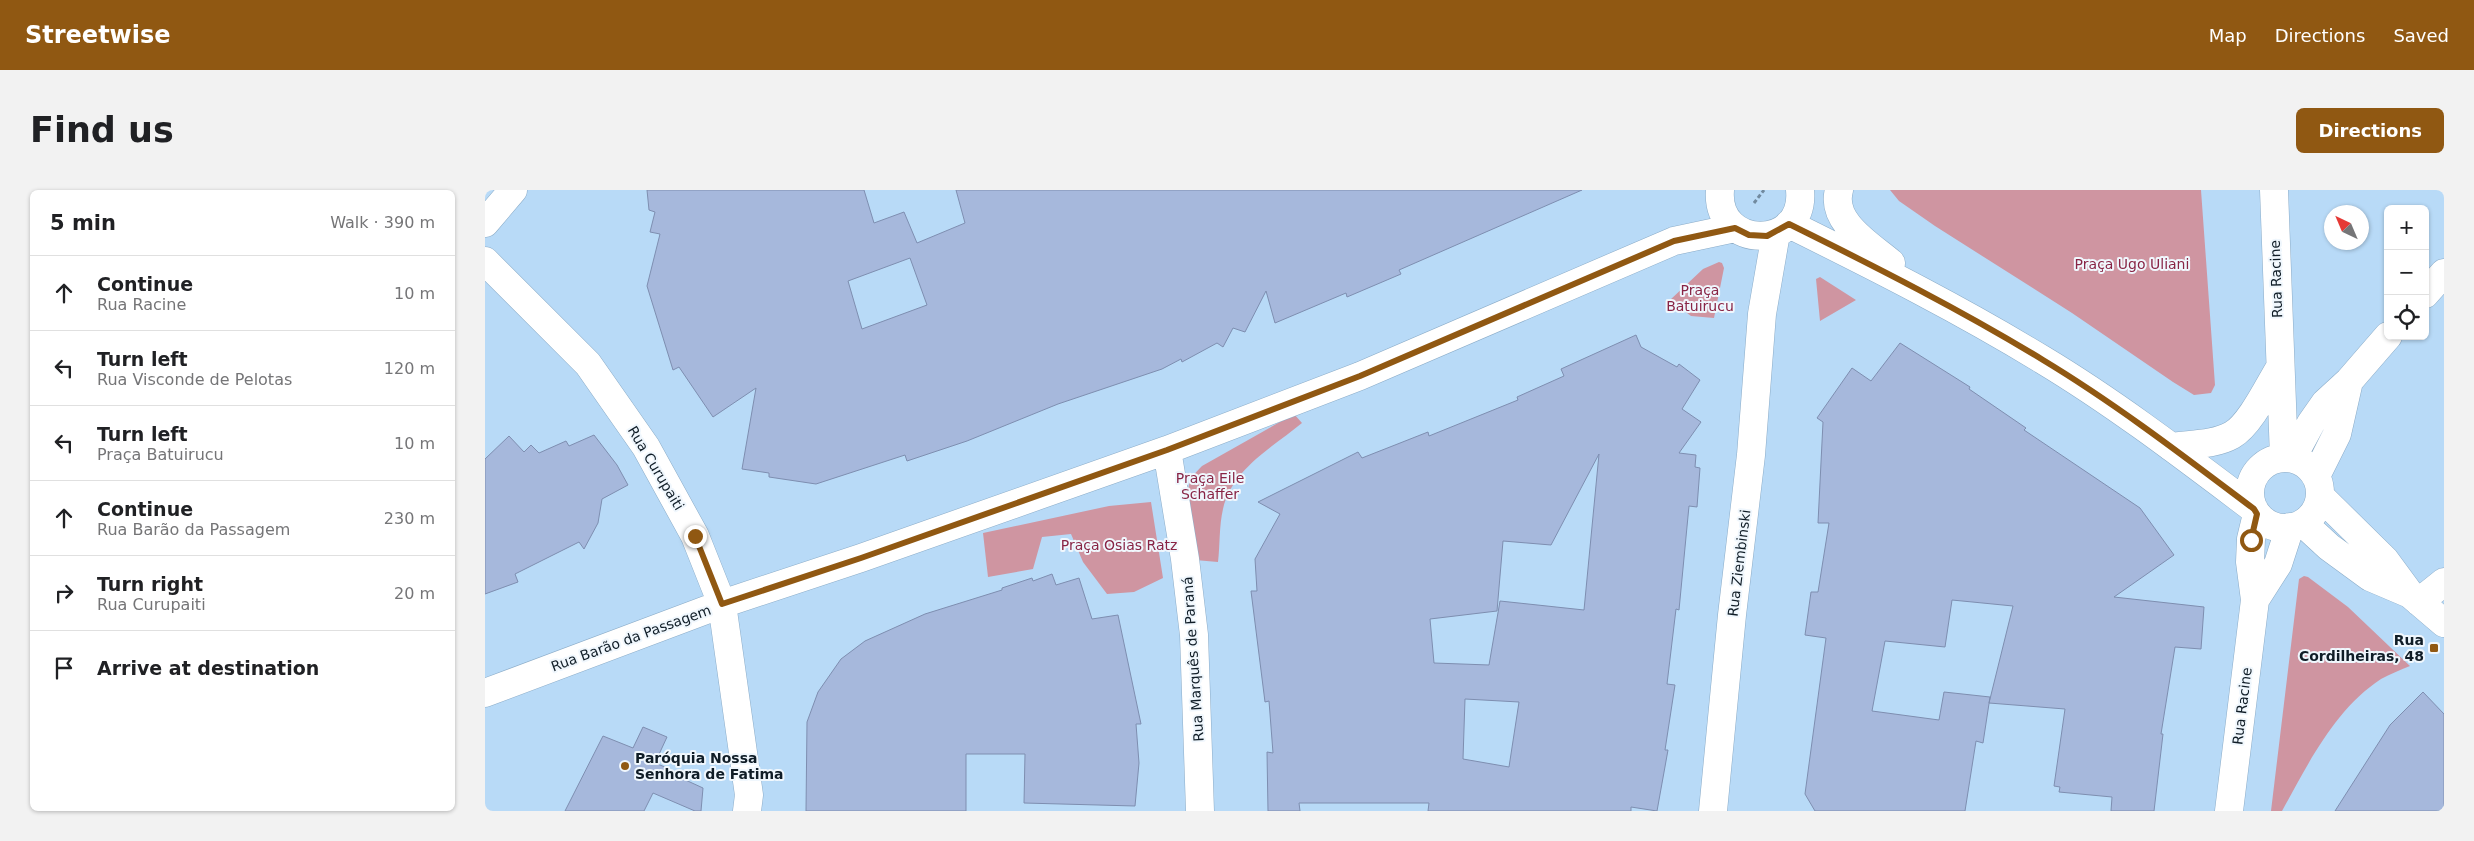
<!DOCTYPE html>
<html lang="en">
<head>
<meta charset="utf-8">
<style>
	:root { --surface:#fff; --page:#f2f2f2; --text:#202124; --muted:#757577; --line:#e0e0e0; --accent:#905812 }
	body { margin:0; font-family:"DejaVu Sans",sans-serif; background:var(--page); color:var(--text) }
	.controls { position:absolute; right:15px; top:15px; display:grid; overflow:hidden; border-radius:8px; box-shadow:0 1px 4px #0004 }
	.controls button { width:45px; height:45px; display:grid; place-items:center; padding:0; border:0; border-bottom:1px solid var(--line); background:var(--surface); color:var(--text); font:25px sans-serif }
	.compass { position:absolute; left:1839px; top:15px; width:45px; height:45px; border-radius:50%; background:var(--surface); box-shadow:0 1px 4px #0004; rotate:316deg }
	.stop { position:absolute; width:15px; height:15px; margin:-11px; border:4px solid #905812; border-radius:50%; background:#fff }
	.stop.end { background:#905812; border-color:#fff; box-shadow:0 1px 5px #0008 }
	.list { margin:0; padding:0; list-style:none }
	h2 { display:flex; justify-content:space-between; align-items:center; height:65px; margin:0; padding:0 20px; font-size:21px }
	h2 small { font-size:16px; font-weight:400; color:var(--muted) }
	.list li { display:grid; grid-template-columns:32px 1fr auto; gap:15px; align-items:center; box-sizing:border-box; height:75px; padding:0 20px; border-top:1px solid var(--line) }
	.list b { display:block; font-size:19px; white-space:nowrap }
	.list p { margin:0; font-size:16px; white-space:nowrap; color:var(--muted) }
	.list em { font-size:16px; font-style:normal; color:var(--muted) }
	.icon { flex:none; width:28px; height:28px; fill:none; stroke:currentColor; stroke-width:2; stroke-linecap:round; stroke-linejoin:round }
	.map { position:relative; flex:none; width:1959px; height:621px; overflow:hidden; border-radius:8px }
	header { display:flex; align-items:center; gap:30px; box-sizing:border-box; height:70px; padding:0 25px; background:var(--accent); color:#fff }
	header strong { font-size:24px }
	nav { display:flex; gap:28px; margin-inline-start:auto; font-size:18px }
	.intro { display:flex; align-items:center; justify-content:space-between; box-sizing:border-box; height:120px; padding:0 30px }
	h1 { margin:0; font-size:35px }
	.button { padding:12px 22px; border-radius:8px; background:var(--accent); color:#fff; font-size:18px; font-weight:700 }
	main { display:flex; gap:30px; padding:0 30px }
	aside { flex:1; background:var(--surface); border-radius:8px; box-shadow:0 1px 4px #0004 }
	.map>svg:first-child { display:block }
	.green { fill:#cf95a1 }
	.building { fill:#a6b8dc; stroke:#7e8eb0; fill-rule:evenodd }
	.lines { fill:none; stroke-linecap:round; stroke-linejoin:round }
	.minor-casing { stroke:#8bacc8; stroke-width:29 }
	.path { stroke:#718a9f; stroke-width:3; stroke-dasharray:4 2.5; stroke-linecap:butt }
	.minor { stroke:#fff; stroke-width:28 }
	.route { stroke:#905812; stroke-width:6 }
	.poi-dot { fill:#905812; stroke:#f0f7fd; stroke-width:2 }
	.labels { text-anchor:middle; stroke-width:4; stroke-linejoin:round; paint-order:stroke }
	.park-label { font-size:14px; fill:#882445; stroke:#f0f7fd }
	.street-label { font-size:14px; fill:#101d27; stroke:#f0f7fd }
	.poi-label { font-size:14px; font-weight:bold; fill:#101d27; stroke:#f0f7fd; text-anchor:end }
</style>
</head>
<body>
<header>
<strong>Streetwise</strong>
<nav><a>Map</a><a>Directions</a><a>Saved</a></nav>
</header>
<div class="intro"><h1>Find us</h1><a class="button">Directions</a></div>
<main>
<aside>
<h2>5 min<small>Walk · 390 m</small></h2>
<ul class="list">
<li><svg class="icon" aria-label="ahead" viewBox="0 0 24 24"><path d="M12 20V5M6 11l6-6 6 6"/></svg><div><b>Continue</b><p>Rua Racine</p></div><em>10 m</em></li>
<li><svg class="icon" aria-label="left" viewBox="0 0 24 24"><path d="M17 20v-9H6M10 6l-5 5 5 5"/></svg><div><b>Turn left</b><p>Rua Visconde de Pelotas</p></div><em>120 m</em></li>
<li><svg class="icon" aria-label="left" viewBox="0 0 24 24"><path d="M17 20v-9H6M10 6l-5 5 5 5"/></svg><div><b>Turn left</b><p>Praça Batuirucu</p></div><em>10 m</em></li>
<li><svg class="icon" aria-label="ahead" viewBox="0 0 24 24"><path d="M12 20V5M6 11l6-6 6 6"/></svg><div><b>Continue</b><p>Rua Barão da Passagem</p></div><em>230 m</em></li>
<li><svg class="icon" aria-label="right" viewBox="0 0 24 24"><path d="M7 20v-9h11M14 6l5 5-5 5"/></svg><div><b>Turn right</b><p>Rua Curupaiti</p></div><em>20 m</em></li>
<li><svg class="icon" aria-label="arrive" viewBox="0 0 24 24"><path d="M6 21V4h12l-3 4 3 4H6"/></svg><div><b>Arrive at destination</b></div></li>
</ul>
</aside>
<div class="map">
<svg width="1959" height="621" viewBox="0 0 1959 621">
	<rect width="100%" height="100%" fill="#b8daf7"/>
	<path class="green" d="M1405,0H1716L1730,195L1726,203L1709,205L1688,192L1587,123L1450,36L1414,11Z
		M1234,72L1237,73L1239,78L1229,128L1206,126L1185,110L1218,79Z
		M1335,87L1371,110L1335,131L1331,89Z
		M809,224L817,233C788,257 747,279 738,319C734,336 735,355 733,372L710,370C707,349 699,315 704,295C706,287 711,282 717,276Z
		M666,312L678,388L649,402L622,404L598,372L586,344L557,347L548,379L503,387L498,343L624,316Z
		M1819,386L1823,387L1863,417L1925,476C1915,480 1905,484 1896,489C1850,519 1823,574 1797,621H1786L1814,389Z"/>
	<path class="building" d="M162,0H379L389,33L419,22L432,53L480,33L471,0H1097L914,80L916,84L862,107L861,103L790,133L781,101L760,142L748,138L738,157L732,153L697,172L696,169L677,179L573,214L482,251L422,271L420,265L331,294L284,287V283L257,279L271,198L228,227L194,177L188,180L162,96L175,44L165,42L170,22L164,20ZM425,68L442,115L377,139L363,91Z
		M1151,145L1156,157L1192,177L1194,174L1215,190L1197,219L1216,232L1194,263L1211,265L1210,277L1215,278L1212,317L1204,316L1194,420L1191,419L1182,494L1190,495L1180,560H1183L1172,621L1146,617V621H943L944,613H814L815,621H783L782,562L788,563L784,511L780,512L766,401H772L770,369L795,324L773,312L873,262L877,268L943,242L944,246L1033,210L1032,207L1079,186L1076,179ZM1114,264L1099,420L1015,411L1004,475L949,473L945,429L1012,421L1018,351L1066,355ZM980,509L1034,512L1024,577L978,569Z
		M1415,153L1485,197L1484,199L1541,238L1539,240L1655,318L1689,365L1629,407L1719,417L1716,459L1690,457L1676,544H1678L1669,621H1626L1627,607L1574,602L1575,597L1569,596L1580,519L1504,513L1528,416L1467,410L1460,457L1400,451L1387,521L1454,530L1459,502L1505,507L1498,553L1491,551L1480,621H1330L1320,604L1341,448L1320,445L1326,402H1333L1344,333H1333L1338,232L1332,228L1367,178L1386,191Z
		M109,245L132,275L143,295L117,309L113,333L99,359L94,352L30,384L33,392L0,404V269L24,246L39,262L46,255L54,263L81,251L84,256Z
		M567,384L571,395L594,388L607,429L633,425L656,534H651L654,573L650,616L539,613L540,564H481V621H321L322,532L333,502L356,469L380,451L440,424L517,400V398L547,388L548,391Z
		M1938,502L1959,524V621H1850L1905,535Z
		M158,537L182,547L170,573L185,579L183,582L218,598L216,621H210L168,603L159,621H80L118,546L148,558Z"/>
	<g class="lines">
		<g class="minor-casing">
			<path id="minor" d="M1235,0C1230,61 1321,61 1315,0
				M1354,0C1345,32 1385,55 1406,73
				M1789,0L1799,267
				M0,33L28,0
				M1304,34C1391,77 1476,120 1558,170C1631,214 1700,267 1769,319
				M0,71L103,174L161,257L210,346L237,414L264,605L262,621
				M1940,104L1959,83
				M1686,257C1706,254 1729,255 1747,245C1765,235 1783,197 1794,179
				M682,260L700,369L709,445L715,621
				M1807,268L1826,233L1840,213L1864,191L1903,146
				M1765 303a35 35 0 1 1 70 0a35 35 0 1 1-70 0Z
				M1831,286L1852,244L1864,191
				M1835,306L1900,370L1925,404L1959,433
				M1818,333L1844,357L1885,387L1925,404
				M1770,410L1793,374L1805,337
				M1934,412L1959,392
				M0,503L237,414L376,368L682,260L875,186L1189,51L1250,38
				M1228,621L1247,425L1266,265L1277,124L1291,43
				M1744,621L1770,410L1765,372L1766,349L1772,324"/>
		</g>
		<path class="path" d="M1269,13L1279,0"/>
		<use href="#minor" class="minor"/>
	</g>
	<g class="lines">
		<path class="route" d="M210,346L237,414L376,368L682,260L875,186L1189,51L1250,38L1264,45L1282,46L1304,34C1391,77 1476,120 1558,170C1631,214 1700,267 1769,319L1772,324L1766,350"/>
	</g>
	<g class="poi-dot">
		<rect x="1944" y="453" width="10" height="10" rx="2.5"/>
		<circle cx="140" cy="576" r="5"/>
	</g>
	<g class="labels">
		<g class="park-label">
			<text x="1647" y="79">Praça Ugo Uliani</text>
			<text x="1215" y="105">Praça<tspan x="1215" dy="16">Batuirucu</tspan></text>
			<text x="725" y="293">Praça Eile<tspan x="725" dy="16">Schaffer</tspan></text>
			<text x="634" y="360">Praça Osias Ratz</text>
		</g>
		<g class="street-label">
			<text transform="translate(1791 89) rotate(-92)" y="5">Rua Racine</text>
			<text transform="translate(171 278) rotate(59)" y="5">Rua Curupaiti</text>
			<text transform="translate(1254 373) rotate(-83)" y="5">Rua Ziembinski</text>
			<text transform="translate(146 448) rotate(-20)" y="5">Rua Barão da Passagem</text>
			<text transform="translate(708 469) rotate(-94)" y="5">Rua Marquês de Paraná</text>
			<text transform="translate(1757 516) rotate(-83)" y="5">Rua Racine</text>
		</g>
		<g class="poi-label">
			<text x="1939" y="455">Rua<tspan x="1939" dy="16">Cordilheiras, 48</tspan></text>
			<text x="150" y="573" text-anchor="start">Paróquia Nossa<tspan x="150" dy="16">Senhora de Fatima</tspan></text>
		</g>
	</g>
</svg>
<div class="controls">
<button>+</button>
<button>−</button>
<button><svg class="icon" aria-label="locate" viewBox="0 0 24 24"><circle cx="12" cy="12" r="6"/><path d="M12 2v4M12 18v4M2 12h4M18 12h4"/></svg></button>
</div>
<svg class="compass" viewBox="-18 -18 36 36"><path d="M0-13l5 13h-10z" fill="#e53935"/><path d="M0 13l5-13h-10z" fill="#757577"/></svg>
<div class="stop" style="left:1766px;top:350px"></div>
<div class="stop end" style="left:210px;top:346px"></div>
</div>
</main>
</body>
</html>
